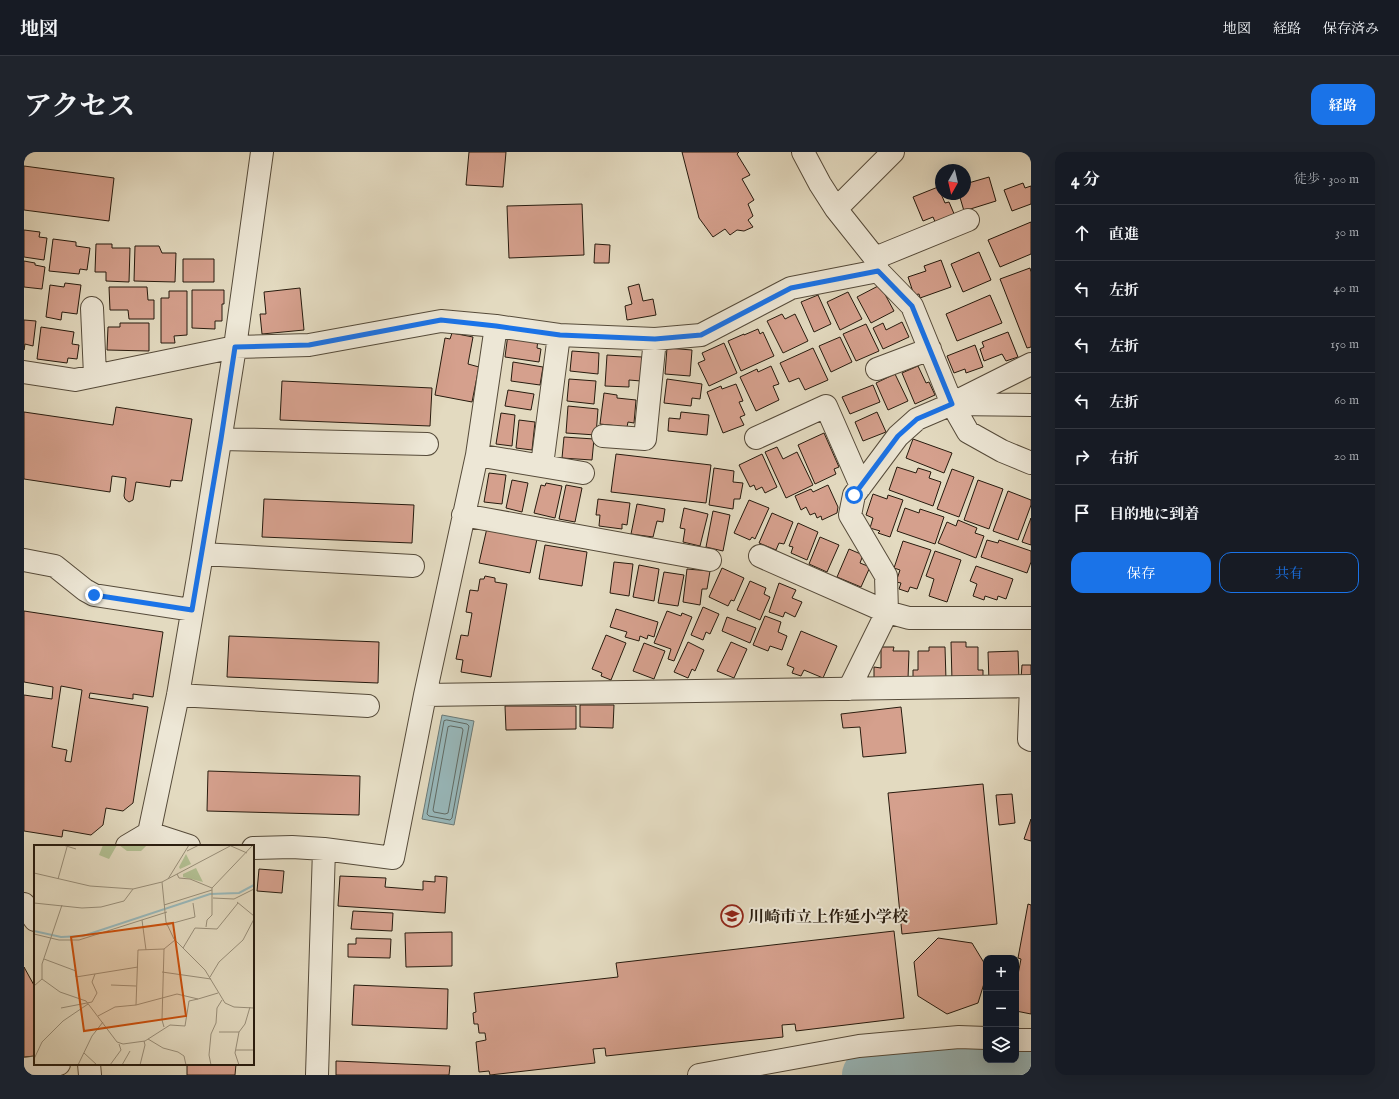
<!DOCTYPE html>
<html lang="ja">
<head>
<meta charset="utf-8">
<style>
	:root { --surface:#171b24; --page:#20242c; --text:#f1f3f6; --muted:#9ea1a6; --line:#363941; --accent:#1a73e8 }
	body { margin:0; font-family:"IM FELL English","Noto Serif JP",serif; background:var(--page); color:var(--text) }
	.controls { position:absolute; right:12px; bottom:12px; display:grid; overflow:hidden; border-radius:8px; box-shadow:0 4px 16px #0002 }
	.controls button { width:36px; height:36px; display:grid; place-items:center; padding:0; border:0; border-bottom:1px solid var(--line); background:var(--surface); color:var(--text); font:20px sans-serif }
	.compass { position:absolute; left:911px; top:12px; width:36px; height:36px; border-radius:50%; background:var(--surface); box-shadow:0 4px 16px #0002; rotate:188deg }
	.stop { position:absolute; width:12px; height:12px; margin:-9px; border:3px solid #1a73e8; border-radius:50%; background:#fff }
	.stop.end { background:#1a73e8; border-color:#fff; box-shadow:0 1px 4px #0008 }
	.list { margin:0; padding:0; list-style:none }
	h2 { display:flex; justify-content:space-between; align-items:center; height:52px; margin:0; padding:0 16px; font-size:17px }
	h2 small { font-size:13px; font-weight:400; color:var(--muted) }
	.list li { display:grid; grid-template-columns:26px 1fr auto; gap:12px; align-items:center; box-sizing:border-box; height:56px; padding:0 16px; border-top:1px solid var(--line) }
	.list b { display:block; font-size:15px; white-space:nowrap }
	.list em { font-size:13px; font-style:normal; color:var(--muted) }
	.actions { display:flex; gap:8px; padding:12px 16px }
	.actions a { flex:1; padding:9px 0; border:1px solid var(--accent); border-radius:12px; text-align:center; font-size:14px; color:var(--accent) }
	.actions .main { background:var(--accent); color:#fff }
	.icon { flex:none; width:22px; height:22px; fill:none; stroke:currentColor; stroke-width:2; stroke-linecap:round; stroke-linejoin:round }
	.map { position:relative; flex:none; width:1007px; height:923px; overflow:hidden; border-radius:12px }
	header { display:flex; align-items:center; gap:24px; box-sizing:border-box; height:56px; padding:0 20px; background:var(--surface); border-bottom:1px solid var(--line) }
	header strong { font-size:19px }
	nav { display:flex; gap:22px; margin-inline-start:auto; font-size:14px }
	.intro { display:flex; align-items:center; justify-content:space-between; box-sizing:border-box; height:96px; padding:0 24px }
	h1 { margin:0; font-size:28px }
	.button { padding:10px 18px; border-radius:12px; background:var(--accent); color:#fff; font-size:14px; font-weight:700 }
	main { display:flex; gap:24px; padding:0 24px }
	aside { flex:1; background:var(--surface); border-radius:12px; box-shadow:0 4px 16px #0002 }
	.map>svg:first-child { display:block }
	.water { fill:#98b8bb; stroke:#6b7976 }
	.lines { fill:none; stroke-linecap:round; stroke-linejoin:round }
	.shore { stroke:#606a64; stroke-width:1 }
	.river { stroke:#98b8bb; stroke-width:52 }
	.building { fill:#d5a08d; stroke:#271b0e; fill-rule:evenodd }
	.minor-casing { stroke:#564b3a; stroke-width:24 }
	.minor { stroke:#ede7d6; stroke-width:22 }
	.route { stroke:#1a73e8; stroke-width:5 }
	.labels { text-anchor:middle; stroke-width:4; stroke-linejoin:round; paint-order:stroke }
	.poi-label { font-size:16px; font-weight:bold; fill:#271b0e; stroke:#ede7d6; text-anchor:start }
	.inset-river { fill:none; stroke:#98b8bb; stroke-width:2 }
	.inset-road { fill:none; stroke:#988e79; stroke-width:1 }
	.view { fill:#cb500c; fill-opacity:0.15; stroke:#cb500c; stroke-width:2 }
	.inset-edge { fill:none; stroke:#271b0e; stroke-width:2 }
</style>
</head>
<body>
<header>
<strong>地図</strong>
<nav><a>地図</a><a>経路</a><a>保存済み</a></nav>
</header>
<div class="intro"><h1>アクセス</h1><a class="button">経路</a></div>
<main>
<div class="map">
<svg width="1007" height="923" viewBox="0 0 1007 923">
	<rect width="100%" height="100%" fill="#e3dac0"/>
	<filter id="stains"><feTurbulence type="fractalNoise" baseFrequency=".005" numOctaves="4"/><feColorMatrix values="0 0 0 0 .2 0 0 0 0 .09 0 0 0 0 .02 0 0 0 .5 -.17"/></filter>
	<radialGradient id="worn" r=".72"><stop offset=".6" stop-color="#630" stop-opacity="0"/><stop offset="1" stop-color="#630" stop-opacity=".3"/></radialGradient>
	<path class="water" d="M418,563L450,569L430,673L398,667Z"/>
	<g class="lines">
		<path class="shore" d="M423,568L443,572L445,574L428,666L426,668L405,664L403,662L420,569Z
			M427,574L438,576L439,578L424,661L421,662L410,660L409,658L424,575Z"/>
		<path class="river" d="M844,923L884,916L996,918L1007,920"/>
	</g>
	<path class="building" d="M445,0H482L479,35L442,33Z
		M658,0H715L713,2L726,23L718,27L730,48L724,52L729,64L724,68L729,75L720,79L713,78L706,83L701,77L689,85L675,66Z
		M0,14L90,26L85,69L0,58Z
		M965,25L972,49L940,59L935,42H941V32Z
		M999,31L1001,36L1007,34V52L988,59L980,38Z
		M914,35L921,51L925,50L931,64L912,72L909,65L899,69L889,45Z
		M558,52L560,103L485,106L483,54Z
		M1007,70V102L976,115L964,88Z
		M0,78L16,80L15,85L23,86L20,108L0,105Z
		M29,87L52,90V94L66,96L63,118L56,117L55,122L25,119Z
		M72,92H88V96H106L105,130L82,129V120H71Z
		M571,92L586,93L585,111H570Z
		M111,94H135L138,101H152L151,130L110,129Z
		M955,100L967,128L939,140L927,112Z
		M159,107H190V130H159Z
		M917,108L927,135L896,146L895,142L890,143L884,125L902,119L900,114Z
		M0,109L11,111V113L21,115L18,137L0,135Z
		M1006,116L1007,120V195L1003,196L976,127Z
		M41,131L57,133L53,162L38,160L37,168L22,165L26,133L40,135Z
		M615,132L619,149L629,147L632,163L603,168L601,154L608,152L604,135Z
		M856,133L870,159L847,171L833,145Z
		M85,135H123L124,148H130V167H105L104,158H86Z
		M276,136L280,178L238,182L236,162H242L240,140Z
		M168,138H200V152H198V169H191V177L168,176Z
		M145,139H163V183L150,184L151,191H137V146H145Z
		M824,140L838,167L816,178L803,150Z
		M794,143L807,172L790,180L777,150Z
		M966,143L978,171L933,189L922,162Z
		M758,162L761,167L771,162L784,189L759,201L743,169Z
		M0,168L12,169L9,194L1,192L0,198Z
		M878,170L885,185L859,197L849,176L859,171L862,178Z
		M96,171H125V199L83,198L84,175H96Z
		M842,172L855,199L832,209L819,182Z
		M17,175L50,180L48,192L55,193L53,207L44,206L43,211L13,207Z
		M734,177L736,182L739,180L750,204L717,219L704,189L720,182V183Z
		M984,180L994,205L982,209L978,202L960,209L956,197L960,195L958,190Z
		M428,181L449,185L444,212L455,215L448,250L411,243L421,186L426,187Z
		M484,182L514,187L513,196L517,197L515,210L481,205Z
		M816,185L828,210L807,220L795,194Z
		M700,191L713,221L685,234L674,211L681,208L678,201Z
		M951,193L959,215L942,221L941,217L930,221L923,204Z
		M643,196L668,198L666,224L641,222Z
		M789,196L804,228L781,238L775,226L765,230L756,211Z
		M548,199L575,201L574,222L546,219Z
		M583,203L618,205L617,229L605,228V235L581,234Z
		M489,210L519,215L516,233L487,229Z
		M747,214L755,232L749,234L755,248L732,259L716,225L733,217L734,220Z
		M894,214L902,231L905,230L911,243L891,252L878,221Z
		M871,222L884,249L864,258L852,231Z
		M545,227L572,229L570,252L543,249Z
		M643,227L678,232L676,247L668,246L667,254L640,251Z
		M258,229L408,236L406,274L256,268Z
		M712,232L719,249L715,250L721,263L716,265L720,273L699,281L683,240L697,234L698,237Z
		M849,233L856,250L826,262L818,245Z
		M484,238L510,242L507,258L481,254Z
		M580,241L593,243V246L612,248L610,271L604,270L603,275L576,272Z
		M544,254L574,257L572,283L542,281Z
		M92,255L168,267L158,329L147,328L146,335L112,330L109,348L105,350L101,347L100,344L102,326L88,324L86,340L0,327V260L89,273Z
		M657,260L685,263L683,283L644,279L645,266L656,267Z
		M853,260L862,280L839,289L831,270Z
		M477,261L491,263L488,294L472,292Z
		M495,268L511,270L508,298L492,296Z
		M800,281L815,315L810,317L812,322L791,332L774,293Z
		M540,285L570,287L568,308L538,306Z
		M889,287L928,301L920,321L882,306Z
		M753,295L759,307L773,300L789,333L762,346L741,300Z
		M592,302L687,313L682,351L587,340Z
		M738,302L753,335L741,341L738,335L732,338L730,333L726,335L715,313Z
		M873,315L892,321L894,316L907,320L905,326L917,330L909,354L865,338Z
		M690,316L710,319L709,330L719,331L716,347H710L709,357L685,353Z
		M928,317L950,325L935,365L913,357Z
		M465,321L482,323L478,352L460,350Z
		M488,328L504,331L498,360L482,356Z
		M954,328L979,337L965,377L940,368Z
		M522,331L538,334L531,366L510,361L517,333L521,334Z
		M542,333L558,336L551,370L535,367Z
		M804,333L814,355L813,361L798,368L797,364L793,366L791,361L786,363L782,355L777,358L771,344L787,337L789,340Z
		M984,339L1007,348V353L994,388L969,379Z
		M849,342L863,347L864,343L879,348L866,385L854,381L856,379L846,376L849,366L842,363Z
		M240,347L390,353L388,391L238,385Z
		M574,347L606,351L603,373L598,372V377L575,374L576,363H572Z
		M725,348L745,356L731,387L728,385L726,388L710,381Z
		M613,352L641,357L639,370L633,369L629,385L607,382Z
		M660,356L684,362L676,394L659,390L661,377L656,376Z
		M881,356L895,361L896,357L920,365L911,392L873,379Z
		M689,359L706,363L699,399L682,395Z
		M748,361L769,370L760,392L755,391L752,398L735,391Z
		M1007,366V393L998,390Z
		M934,368L953,376L951,381L960,384L952,406L914,391L923,370L932,374Z
		M774,371L794,380L783,408L767,401L769,395L765,394Z
		M463,376L513,387L506,421L455,411Z
		M796,385L815,393L803,420L785,412Z
		M963,388L974,391L975,388L1007,399V410L1003,421L957,405Z
		M879,389L907,398L893,437L886,435L884,440L875,437L877,431L872,430L876,418L870,416Z
		M521,393L563,400L558,434L515,427Z
		M825,397L839,403L836,411L846,415L837,435L813,425Z
		M911,399L937,408L923,450L905,444L910,427L902,424Z
		M590,410L609,412L605,444L586,441Z
		M615,413L635,417L630,449L609,445Z
		M952,414L989,427L982,447L974,444L973,448L961,444L960,448L949,444L953,432L946,429Z
		M698,416L720,426L710,449L707,448L704,454L685,445Z
		M663,417L686,419L683,437H678L676,453L659,450Z
		M640,420L660,423L654,454L634,451Z
		M461,424L471,426V430L483,432L467,525L437,520L439,508L432,507L437,483L444,484L448,461L442,460L446,438L454,439L456,427H460Z
		M726,429L742,436L740,442L746,445L736,468L713,458Z
		M755,431L772,438L768,446L778,450L771,465L761,460L759,465L745,460Z
		M679,455L695,462L686,482L682,480L679,488L667,483Z
		M592,457L634,470L630,485L624,483L623,487L616,484L615,489L601,485L603,480L586,475Z
		M0,459L139,480L129,545L109,542V547L66,541L65,546L124,555L109,651L99,659L82,656L79,673L67,683L39,678L38,685L0,679V543L28,547L29,535L0,530ZM37,534L58,538L47,610L41,609L43,598L28,595Z
		M643,459L657,464L658,461L668,465L650,509L644,507L647,497L630,491Z
		M741,464L757,470L754,480L763,484L758,498L746,494L744,499L729,493Z
		M703,465L732,476L726,491L698,479Z
		M777,479L813,494L799,526L780,518L777,524L768,521L770,516L763,513Z
		M582,483L602,491L587,528L577,524L578,521L568,517Z
		M205,484L355,490L354,531L203,525Z
		M664,490L680,498L671,519L668,517L664,526L650,520Z
		M707,490L723,497L710,526L693,519Z
		M927,490H942V495H954V518H959V528L928,529Z
		M620,491L641,499L630,527L609,519Z
		M857,495H870L869,499H885L884,527L850,526V515L857,516Z
		M905,495H921L922,528L889,527V518H894V499H905Z
		M994,499L995,528L965,530L964,500Z
		M998,513H1007V528L997,527Z
		M556,553H590L589,576L556,575Z
		M481,554H552V577L482,578Z
		M877,555L882,601L839,605L836,575L819,576L817,562Z
		M184,619L336,624L335,663L183,659Z
		M959,632L973,772L878,782L864,641Z
		M988,642L991,671L975,673L972,643Z
		M1007,667V689L1000,687Z
		M235,717L260,719L258,741L233,739Z
		M316,724L362,726L361,735L399,738V729L411,730V724L423,725L421,761L314,754Z
		M1004,752L1007,753V862L992,859V833L997,807L994,806Z
		M329,759L369,761L368,779L327,777Z
		M870,779L880,866L772,879L771,872L758,873L759,885L582,904L581,896L569,897L571,911L466,923L465,919L455,920L452,890L462,888L461,881H455L454,872H450L449,861L452,860L450,841L594,825L592,811Z
		M428,780V814L382,815L381,781Z
		M332,786L367,787L366,806L324,805V792H332Z
		M914,786L948,791L962,814V825L954,851L923,862L894,844L890,810Z
		M0,815L11,835V904L0,905Z
		M330,833L424,837L423,877L328,873Z
		M312,909L426,914L425,923H312Z
		M163,912H212L211,923H163Z"/>
	<g class="lines">
		<g class="minor-casing">
			<path id="minor" d="M779,0L796,32L812,57L851,106L854,119L888,154L928,252L944,280L978,299L1007,311
				M812,57L869,0
				M851,106L944,68
				M68,156L71,223
				M472,174L535,183L631,187L677,183L767,136L854,119
				M853,217L906,197
				M0,220L51,228L211,195L285,193L417,169L472,174L453,303L401,543L369,706L300,697L268,695L229,696
				M931,250L1007,212
				M579,284L621,287L631,187
				M732,286L802,254L837,334
				M197,287L403,292
				M453,303L559,321
				M518,313L535,183
				M439,363L686,408
				M178,402L389,414
				M736,404L863,460L885,466H1007
				M0,408L31,414L61,438L70,443L168,458
				M825,537L863,460L862,424L826,363L830,343L874,284L893,267L928,252L1007,253
				M154,543L344,554
				M401,543L1007,534L1005,587L1007,588
				M125,681L165,694
				M103,694L125,681L154,543L178,402L211,195L238,0
				M0,752L11,768
				M992,888H1007
				M65,912L66,923
				M0,917L35,912
				M293,923L300,697
				M675,923L835,894L935,885L962,886"/>
		</g>
		<use href="#minor" class="minor"/>
	</g>
	<g class="lines">
		<path class="route" d="M70,443L168,458L197,287L211,195L285,193L417,168L472,174L536,183L631,187L677,183L767,136L854,119L888,154L928,252L893,267L874,284L830,343"/>
	</g>
	<defs>
		<g id="school-ring" transform="scale(1.15)"><circle r="9.5" fill="#ede7d6" stroke="#8f2418" stroke-width="1.5"/><path d="M0-5L7-2L0 1L-7-2ZM-4 1L0 2.5L4 1V4Q0 6-4 4Z" fill="#8f2418"/></g>
	</defs>
	<g fill-rule="evenodd">
		<use href="#school-ring" x="708" y="764"/>
	</g>
	<g class="labels">
		<g class="poi-label">
			<text x="724" y="770">川崎市立上作延小学校</text>
		</g>
	</g>
	<g transform="translate(10 693)">
		<rect width="220" height="220" fill="#e3dac0"/>
		<path d="M69,0H83L75,14L65,10ZM85,0H113L107,6H93ZM152,9L157,19L146,24L145,22ZM162,23L169,37L149,32V29Z" fill="#b2c093"/>
		<path class="inset-river" d="M0,86L27,92L49,91L176,49L205,48L220,40"/>
		<path class="inset-road" d="M29,0L42,4M197,1L213,8M153,6L165,0M0,28L56,41L99,44L128,37L198,0M143,29L145,33L156,34L178,43M24,34L33,2M134,34L155,0M128,37L132,77L140,94L171,125L191,158L200,162L220,163M178,43L219,0M179,53L200,54L220,44M203,57L220,71M0,58L48,63L67,62L90,56L99,44M130,60L178,45M108,75L112,105M132,80L161,72L159,58M172,82L173,75L178,70V43M0,89L25,95H45L133,67M149,103L161,83L183,84L204,58M130,104L104,105L102,160L143,149L164,154L184,148M10,114L42,126V132L104,122M128,127L177,134M176,132L185,117L209,95L220,74M8,134L26,147L52,156L83,197L89,199L111,196L136,180L151,181L155,156L164,154M77,140L102,141M0,141L8,134V119L28,60M27,163L58,157L63,148L58,137L61,129M64,171L81,162L102,160M130,182L128,175L130,104L141,95M185,187H205M114,194L129,203L144,207L150,211L152,220M202,205H220M50,208L63,220M0,214L8,197L29,176L54,159M44,220L58,191L69,177M76,220L87,205L85,199M88,220L96,206M106,220L111,200L110,196M177,220L175,210L177,189L182,178L183,163L188,155M205,220L201,208L205,187L211,179L216,162"/>
		<path class="view" d="M139,78L152,171L50,186L37,92Z"/>
		<rect width="220" height="220" class="inset-edge"/>
	</g>
	<rect width="100%" height="100%" filter="url(#stains)"/>
	<rect width="100%" height="100%" fill="url(#worn)"/>
</svg>
<div class="controls">
<button>+</button>
<button>−</button>
<button><svg class="icon" aria-label="layers" viewBox="0 0 24 24"><path d="M12 4l9 5-9 5-9-5zM3 14l9 5 9-5"/></svg></button>
</div>
<svg class="compass" viewBox="-18 -18 36 36"><path d="M0-13l5 13h-10z" fill="#e53935"/><path d="M0 13l5-13h-10z" fill="#9ea1a6"/></svg>
<div class="stop" style="left:830px;top:343px"></div>
<div class="stop end" style="left:70px;top:443px"></div>
</div>
<aside>
<h2>4 分<small>徒歩 · 300 m</small></h2>
<ul class="list">
<li><svg class="icon" aria-label="ahead" viewBox="0 0 24 24"><path d="M12 20V5M6 11l6-6 6 6"/></svg><div><b>直進</b></div><em>30 m</em></li>
<li><svg class="icon" aria-label="left" viewBox="0 0 24 24"><path d="M17 20v-9H6M10 6l-5 5 5 5"/></svg><div><b>左折</b></div><em>40 m</em></li>
<li><svg class="icon" aria-label="left" viewBox="0 0 24 24"><path d="M17 20v-9H6M10 6l-5 5 5 5"/></svg><div><b>左折</b></div><em>150 m</em></li>
<li><svg class="icon" aria-label="left" viewBox="0 0 24 24"><path d="M17 20v-9H6M10 6l-5 5 5 5"/></svg><div><b>左折</b></div><em>60 m</em></li>
<li><svg class="icon" aria-label="right" viewBox="0 0 24 24"><path d="M7 20v-9h11M14 6l5 5-5 5"/></svg><div><b>右折</b></div><em>20 m</em></li>
<li><svg class="icon" aria-label="arrive" viewBox="0 0 24 24"><path d="M6 21V4h12l-3 4 3 4H6"/></svg><div><b>目的地に到着</b></div></li>
</ul>
<div class="actions"><a class="main">保存</a><a>共有</a></div>
</aside>
</main>
</body>
</html>
